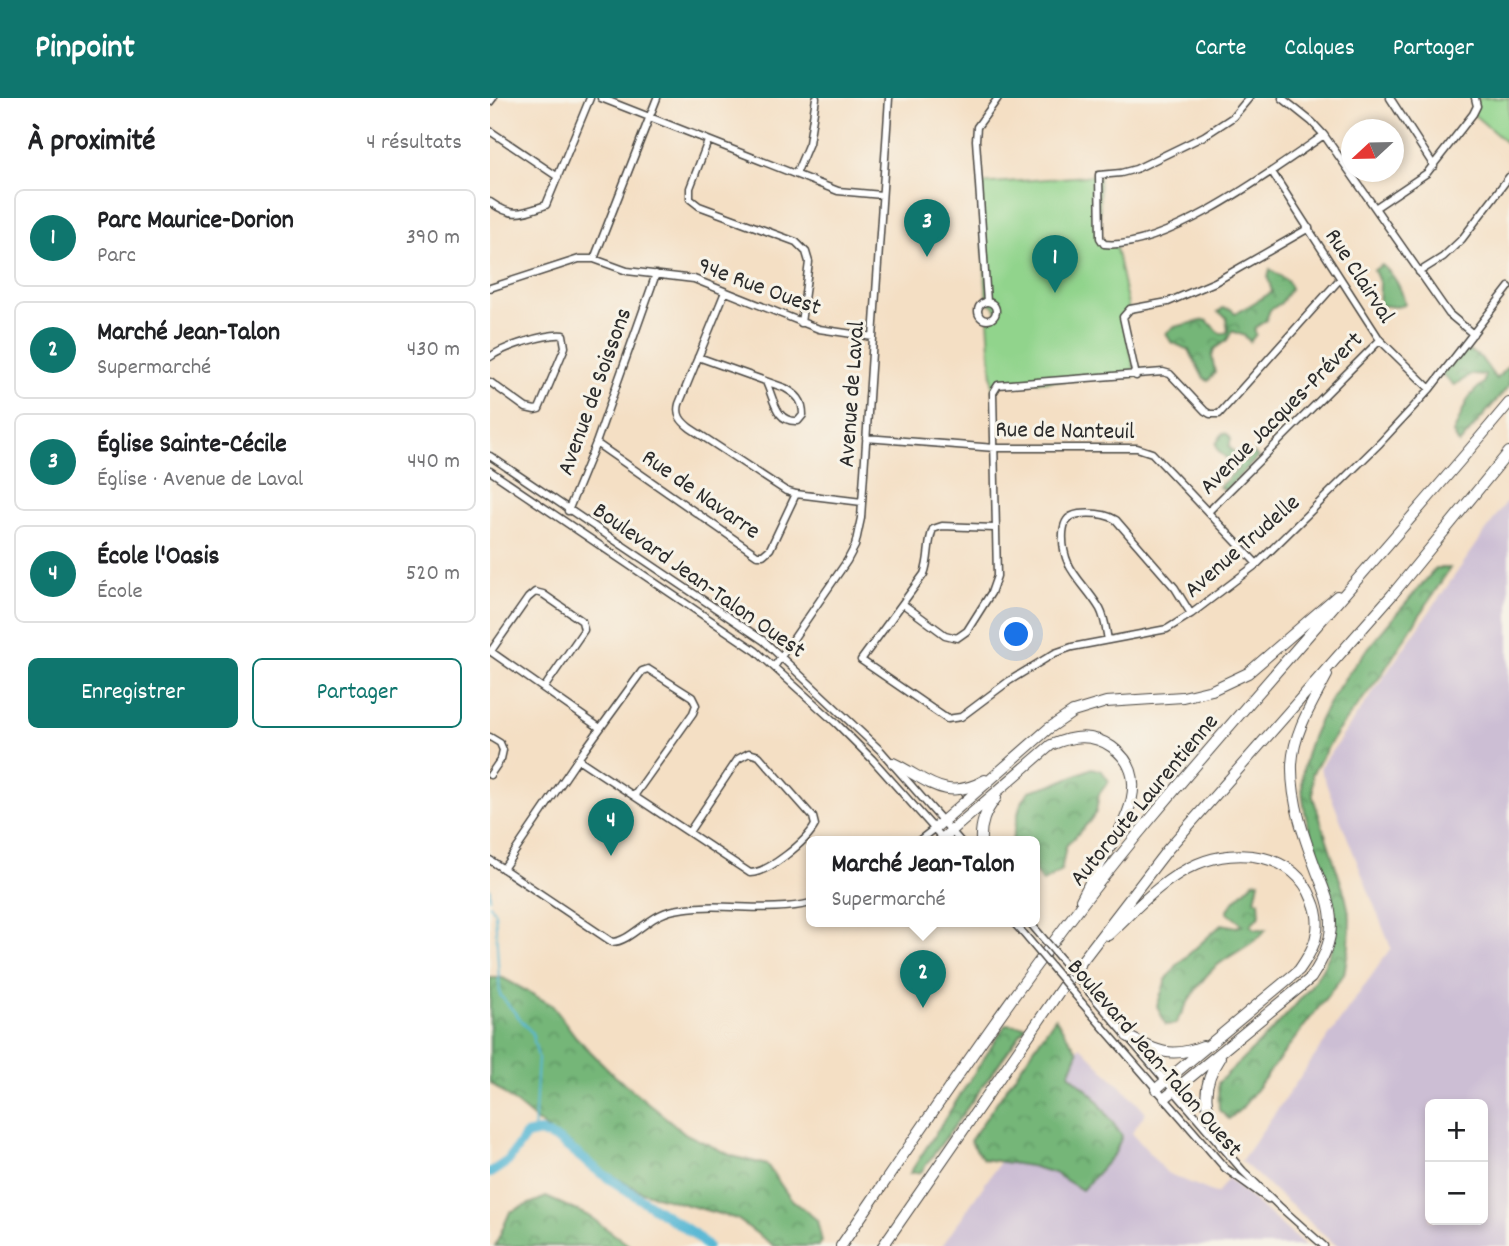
<!DOCTYPE html>
<html lang="fr">
<head>
<meta charset="utf-8">
<style>
	:root { --surface:#fff; --page:#f2f2f2; --text:#202124; --muted:#757577; --line:#e0e0e0; --accent:#0f766e }
	body { margin:0; font-family:Dekko,sans-serif; background:var(--page); color:var(--text) }
	.controls { position:absolute; right:21px; bottom:21px; display:grid; overflow:hidden; border-radius:10px; box-shadow:0 4px 10px #0003 }
	.controls button { width:63px; height:63px; display:grid; place-items:center; padding:0; border:0; border-bottom:2px solid var(--line); background:var(--surface); color:var(--text); font:35px sans-serif }
	.compass { position:absolute; left:851px; top:21px; width:63px; height:63px; border-radius:50%; background:var(--surface); box-shadow:0 4px 10px #0003; rotate:248deg }
	.you { position:absolute; left:527px; top:537px; width:24px; height:24px; margin:-18px; border:5px solid #fff; border-radius:50%; background:#1a73e8; box-shadow:0 0 0 10px #1a73e833 }
	.badge { display:grid; place-items:center; width:46px; height:46px; border-radius:50%; background:var(--accent); color:#fff; font-size:23px; font-weight:700 }
	.pin { position:absolute; translate:-50% -58px; filter:drop-shadow(0 2px 4px #0008) }
	.pin::after { content:''; position:absolute; top:37px; width:24px; height:21px; background:inherit; clip-path:polygon(0 0,100% 0,50% 100%) }
	.popup { position:absolute; left:316px; top:738px; width:234px; height:91px; box-sizing:border-box; display:grid; place-content:center; border-radius:10px; background:var(--surface); filter:drop-shadow(0 2px 5px #0005); font-size:23px; white-space:nowrap; color:var(--muted) }
	.popup b { font-size:26px; color:var(--text) }
	.popup::after { content:''; position:absolute; left:50%; top:100%; margin-left:-14px; border:14px solid transparent; border-top-color:var(--surface) }
	.list { margin:0; padding:0; list-style:none }
	h2 { display:flex; justify-content:space-between; align-items:center; height:91px; margin:0; padding:0 28px; font-size:30px }
	h2 small { font-size:23px; font-weight:400; color:var(--muted) }
	.list li { display:grid; grid-template-columns:46px 1fr auto; gap:21px; align-items:center; box-sizing:border-box; height:98px; margin:0 14px 14px; padding:0 14px; border:2px solid var(--line); border-radius:10px }
	.list b { display:block; font-size:26px; white-space:nowrap }
	.list p { margin:0; font-size:23px; white-space:nowrap; color:var(--muted) }
	.list em { font-size:23px; font-style:normal; color:var(--muted) }
	.actions { display:flex; gap:14px; padding:21px 28px }
	.actions a { flex:1; padding:16px 0; border:2px solid var(--accent); border-radius:10px; text-align:center; font-size:24px; color:var(--accent) }
	.actions .main { background:var(--accent); color:#fff }
	.map { position:relative; flex:none; width:1019px; height:1148px; overflow:hidden }
	header { display:flex; align-items:center; gap:42px; box-sizing:border-box; height:98px; padding:0 35px; background:var(--accent); color:#fff }
	header strong { font-size:33px }
	nav { display:flex; gap:38px; margin-inline-start:auto; font-size:24px }
	main { display:flex }
	aside { flex:1; background:var(--surface) }
	.map>svg:first-child { display:block }
	.industrial { fill:#ccbed4; fill-rule:evenodd }
	.green { fill:#91d48c; stroke:#5e805c; stroke-width:2 }
	.forest { fill:url(#forest-crowns); stroke:#507052; stroke-width:2 }
	.lines { fill:none; stroke-linecap:round; stroke-linejoin:round }
	.stream { stroke:#56b7d4; stroke-width:2 }
	.river { stroke:#56b7d4; stroke-width:10 }
	.minor-casing { stroke:#494642; stroke-width:9 }
	.highway-casing { stroke:#494642; stroke-width:12 }
	.minor { stroke:#fff; stroke-width:6 }
	.highway { stroke:#fff; stroke-width:10 }
	.minor-bridge-casing { stroke:#494642; stroke-width:9; stroke-linecap:butt }
	.minor-bridge { stroke:#fff; stroke-width:6 }
	.labels { text-anchor:middle; stroke-width:6; stroke-linejoin:round; paint-order:stroke }
	.street-label { font-size:24px; fill:#2b2b2b; stroke:#f7f3e8 }
</style>
</head>
<body>
<header>
<strong>Pinpoint</strong>
<nav><a>Carte</a><a>Calques</a><a>Partager</a></nav>
</header>
<main>
<aside>
<h2>À proximité<small>4 résultats</small></h2>
<ul class="list">
<li><span class="badge">1</span><div><b>Parc Maurice-Dorion</b><p>Parc</p></div><em>390 m</em></li>
<li><span class="badge">2</span><div><b>Marché Jean-Talon</b><p>Supermarché</p></div><em>430 m</em></li>
<li><span class="badge">3</span><div><b>Église Sainte-Cécile</b><p>Église · Avenue de Laval</p></div><em>440 m</em></li>
<li><span class="badge">4</span><div><b>École l'Oasis</b><p>École</p></div><em>520 m</em></li>
</ul>
<div class="actions"><a class="main">Enregistrer</a><a>Partager</a></div>
</aside>
<div class="map">
<svg width="1019" height="1148" viewBox="0 0 1019 1148">
	<defs>
		<pattern id="forest-crowns" width="20" height="18" patternUnits="userSpaceOnUse" patternTransform="scale(1.75)"><rect width="20" height="18" fill="#74b678"/><path d="M2 6a3 3 0 1 1 6 0M12 15a3 3 0 1 1 6 0" fill="none" stroke="#5f9463"/></pattern>
	</defs>
	<rect width="100%" height="100%" fill="#f7f3e8"/>
	<filter id="ink" filterUnits="userSpaceOnUse"><feTurbulence type="fractalNoise" baseFrequency=".0143" numOctaves="2"/><feDisplacementMap in="SourceGraphic" scale="14" xChannelSelector="R" yChannelSelector="G"/><feConvolveMatrix kernelMatrix="1 2 1 2 8 2 1 2 1" color-interpolation-filters="sRGB"/></filter>
	<filter id="wash" filterUnits="userSpaceOnUse"><feTurbulence type="fractalNoise" baseFrequency=".00686" numOctaves="4" result="noise"/><feDisplacementMap in="SourceGraphic" scale="28" xChannelSelector="R" yChannelSelector="G"/><feGaussianBlur stdDeviation="1.57" result="paint"/><feColorMatrix in="noise" values="0 0 0 0 0 0 0 0 0 0 0 0 0 0 0 0 0 1.4 0 .05"/><feComposite in="paint" operator="in"/></filter>
	<g filter="url(#wash)">
		<rect width="100%" height="100%" fill="#f4dfc4"/>
		<path class="industrial" d="M1019,400V1148H847L751,1063L901,850L830,670ZM940,1006H993V1122H940Z
			M590,948L656,1014L642,1035L677,1075L727,1096L738,1080L815,1148H452Z"/>
		<path class="green" d="M990,0H1019V47L983,16L986,3Z
			M609,77L610,140L614,146H624L626,150L639,212L633,219L646,278L511,286L503,295L498,222L503,220L507,214L504,207L497,204L489,86Z"/>
		<path class="forest" d="M892,167C905,178 911,189 915,206L906,209L889,207L890,186L884,172Z
			M780,171L797,183L801,190L791,205L780,212L776,222L764,231L766,236L760,244L755,238L742,233L737,242L724,251L722,258L725,275L718,283L713,279L699,252L681,244L676,235L684,229L715,222C722,225 724,232 731,236L738,234L736,219L728,214L733,210L741,211L745,216L782,194L778,180Z
			M976,251L991,260L1006,281L1019,267V288L969,346L963,335C974,314 973,300 994,285L995,277L983,276L964,287L951,276Z
			M733,335L737,336L741,341L739,349L755,364L764,355L768,359L736,392L729,389L749,370L729,354L726,346Z
			M946,470H960L890,579L846,635L822,676L823,699L855,797L860,819L859,848L854,876L752,1010L739,1021L729,1012L728,985C763,950 849,878 846,826C845,805 837,785 830,765C820,734 807,699 814,666C829,594 900,526 946,470Z
			M602,670L612,673L619,683L609,696L606,714L599,724L576,748L571,773L553,784L545,774V744L522,742L530,708L539,693L567,685Z
			M769,783L765,802L769,803L770,817L760,827L766,831H776C764,848 739,856 723,871C707,886 697,907 685,926L676,927L667,908L676,882L688,866L732,826L747,829L753,827L737,814C743,800 754,795 763,784Z
			M0,880H13L62,907L86,939L125,978L196,1036L242,1058L277,1067L300,1100L327,1122L332,1144L328,1148H284L247,1121L152,1094L95,1063L0,984Z
			M565,920L588,954L579,976L604,998L632,1038L625,1055L592,1092L564,1075L540,1068L493,1061L480,1043Z
			M516,926L536,928L431,1074L420,1075Z
			M56,1099L99,1118L140,1148H5L20,1114Z"/>
		<g class="lines">
			<path class="stream" d="M0,791V800
				M0,807L5,814L10,897L42,935L48,959L44,1036"/>
			<path class="river" d="M0,1075L18,1063L36,1037L50,1034L70,1043L111,1075L204,1136L217,1148"/>
		</g>
	</g>
	<g filter="url(#ink)">
		<g class="lines">
			<g class="minor-casing">
				<path id="minor" d="M111,0L348,93L392,97
					M759,0L743,19L714,38L646,71L631,75L609,77L610,140L614,146C674,153 785,71 834,37
					M792,0L822,24L834,37L959,216L983,236
					M900,0L944,68
					M0,4L3,0
					M0,33L68,79
					M218,43L200,90V101L209,108L306,144L316,154L319,164L311,225
					M782,74L890,242L940,291
					M306,76L319,45L326,0
					M0,104C23,120 30,116 56,107L100,0
					M885,110L937,75L983,16L987,8L985,0
					M104,161L137,173L204,181L329,231L383,239
					M929,174L953,159L972,141L1019,79
					M0,190L89,161H104L167,0
					M235,194L189,306C186,317 191,323 200,330L296,393L306,396L372,404
					M488 213a9 9 0 1 1 18 0a9 9 0 1 1-18 0Z
					M497,204L486,42L487,29L508,0
					M0,259C13,249 57,235 73,237L75,249L49,311L45,312L36,310L0,284
					M208,259L295,290C307,297 313,302 313,317L308,323C285,325 284,300 276,284
					M646,278L633,219L640,211L678,204L725,184L819,130
					M376,340L505,350H647L662,355L767,466
					M106,345L267,457H273L280,451L306,396
					M0,358L274,543L391,653L471,744
					M0,373L266,553L347,626L382,661L456,744
					M78,413L106,345L166,176
					M718,414L890,242
					M504,430L452,428L443,431C437,445 440,461 434,476L371,562L457,621L471,619L519,583L565,555L582,549L677,531L701,516L767,466L890,345L940,291L1019,189
					M413,506L455,537L467,540L477,533L501,495L507,478L503,295L508,287L673,274L680,276L715,313L720,316H729L850,181
					M618,542C616,532 615,520 610,511C593,482 571,472 573,435C574,424 577,418 589,416C600,415 615,415 626,422L685,490L701,516
					M0,553L110,630
					M1,553L38,500L45,494L53,496L92,523L94,532L54,590
					M284,569L357,463L365,448L371,420L399,0
					M0,639L10,645L13,652L11,661L0,677
					M88,661L260,775C278,775 317,743 325,727L323,719L269,658L259,655L248,661L199,734
					M427,744L445,730
					M0,762L122,844C141,844 158,817 184,812C228,803 277,816 321,805
					M13,771L88,661L152,573L158,571L202,599L206,607L203,615L144,698
					M523,824L534,836
					M600,895L753,1073L789,1108L834,1148
					M592,905L735,1070L778,1101"/>
			</g>
			<g class="highway-casing">
				<path id="highway" d="M403,665C437,681 455,705 495,682
					M445,730L558,631L583,614L616,604L693,599L722,592L758,575L847,498
					M453,740L561,647C582,638 602,635 622,649C664,679 634,726 614,759C606,773 598,788 591,802
					M491,744C490,726 495,714 506,700
					M618,837C645,812 672,781 707,766C748,749 804,755 822,801C827,812 829,826 826,838C824,850 816,862 809,872L666,991
					M637,938C666,953 681,961 713,948
					M730,959C707,994 717,1012 732,1047
					M675,1000L821,880C832,863 841,846 841,825C841,807 834,791 827,774C814,739 801,704 802,666C804,633 822,606 837,577
					M351,1148C451,1002 548,855 662,719C779,579 902,445 1019,305
					M393,1148L575,885L678,751L902,497L1019,354"/>
			</g>
			<use href="#minor" class="minor"/>
			<use href="#highway" class="highway"/>
			<g class="minor-bridge-casing">
				<path id="minor-bridge" d="M541,826L600,895
					M534,836L592,905"/>
			</g>
			<use href="#minor-bridge" class="minor-bridge"/>
		</g>
	</g>
	<g class="labels">
		<g class="street-label">
			<text transform="translate(871 177) rotate(57)" y="8">Rue Clairval</text>
			<text transform="translate(270 187) rotate(20)" y="8">94e Rue Ouest</text>
			<text transform="translate(103 293) rotate(-70)" y="8">Avenue de Soissons</text>
			<text transform="translate(360 296) rotate(-86)" y="8">Avenue de Laval</text>
			<text transform="translate(790 314) rotate(-45)" y="8">Avenue Jacques-Prévert</text>
			<text transform="translate(575 331) rotate(1)" y="8">Rue de Nanteuil</text>
			<text transform="translate(212 395) rotate(35)" y="8">Rue de Navarre</text>
			<text transform="translate(751 447) rotate(-41)" y="8">Avenue Trudelle</text>
			<text transform="translate(210 481) rotate(35)" y="8">Boulevard Jean-Talon Ouest</text>
			<text transform="translate(653 701) rotate(-50)" y="8">Autoroute Laurentienne</text>
			<text transform="translate(666 959) rotate(49)" y="8">Boulevard Jean-Talon Ouest</text>
		</g>
	</g>
</svg>
<div class="controls">
<button>+</button>
<button>−</button>
</div>
<svg class="compass" viewBox="-18 -18 36 36"><path d="M0-13l5 13h-10z" fill="#e53935"/><path d="M0 13l5-13h-10z" fill="#757577"/></svg>
<div class="you"></div>
<div class="pin badge" style="left:565px;top:195px">1</div>
<div class="pin badge" style="left:433px;top:910px">2</div>
<div class="popup"><b>Marché Jean-Talon</b>Supermarché</div>
<div class="pin badge" style="left:437px;top:159px">3</div>
<div class="pin badge" style="left:121px;top:758px">4</div>
</div>
</main>
</body>
</html>
